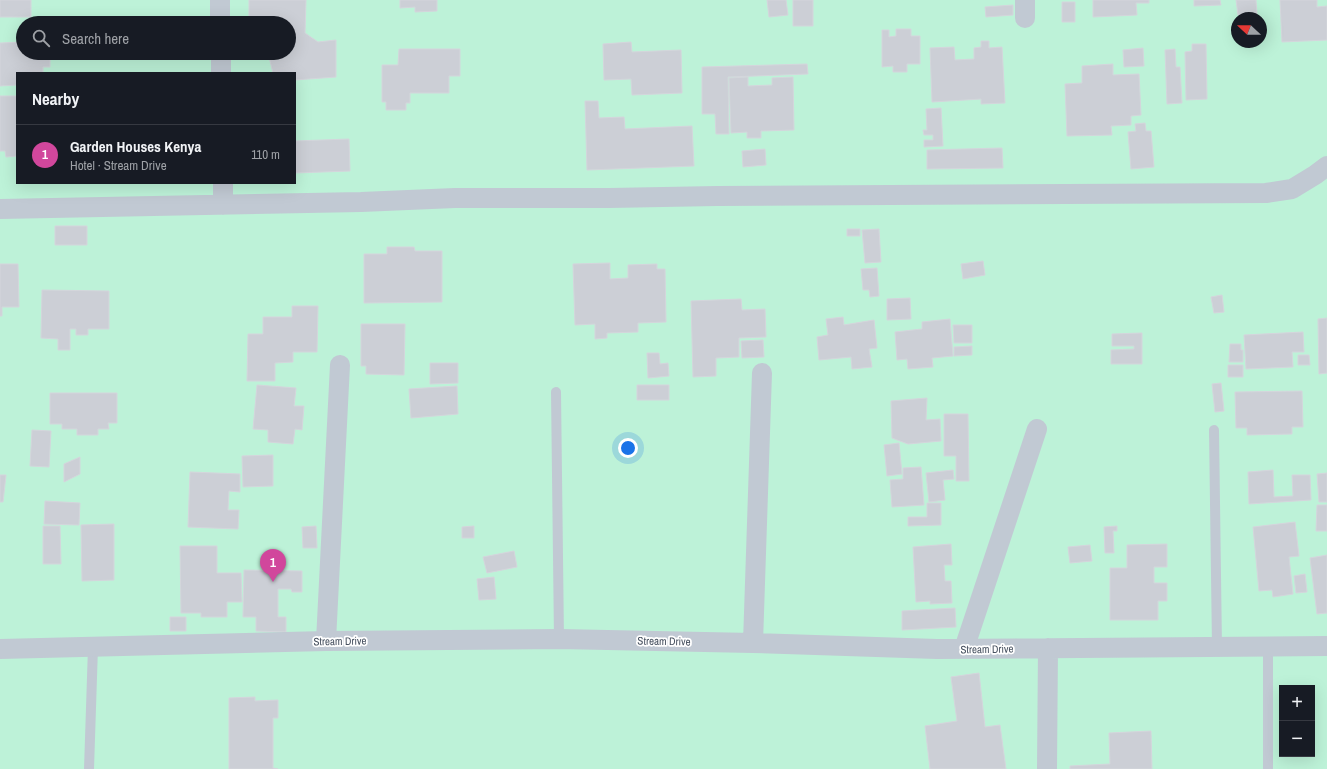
<!DOCTYPE html>
<html lang="en">
<head>
<meta charset="utf-8">
<style>
	:root { --surface:#171b24; --page:#20242c; --text:#f1f3f6; --muted:#9ea1a6; --line:#363941; --accent:#2563eb }
	body { margin:0; font-family:"Archivo Narrow",sans-serif; background:var(--page); color:var(--text) }
	.controls { position:absolute; right:12px; bottom:12px; display:grid; overflow:hidden; border-radius:0px; box-shadow:0 4px 16px #0002 }
	.controls button { width:36px; height:36px; display:grid; place-items:center; padding:0; border:0; border-bottom:1px solid var(--line); background:var(--surface); color:var(--text); font:20px sans-serif }
	.compass { position:absolute; left:1231px; top:12px; width:36px; height:36px; border-radius:50%; background:var(--surface); box-shadow:0 4px 16px #0002; rotate:292deg }
	.you { position:absolute; left:628px; top:448px; width:14px; height:14px; margin:-10px; border:3px solid #fff; border-radius:50%; background:#1a73e8; box-shadow:0 0 0 6px #1a73e833 }
	.badge { display:grid; place-items:center; width:26px; height:26px; border-radius:50%; background:var(--accent); color:#fff; font-size:13px; font-weight:700 }
	.pin { position:absolute; translate:-50% -33px; filter:drop-shadow(0 1px 2px #0008) }
	.pin::after { content:''; position:absolute; top:21px; width:14px; height:12px; background:inherit; clip-path:polygon(0 0,100% 0,50% 100%) }
	.list { margin:0; padding:0; list-style:none }
	h2 { display:flex; justify-content:space-between; align-items:center; height:52px; margin:0; padding:0 16px; font-size:17px }
	h2 small { font-size:13px; font-weight:400; color:var(--muted) }
	.list li { display:grid; grid-template-columns:26px 1fr auto; gap:12px; align-items:center; box-sizing:border-box; height:60px; padding:0 16px; border-top:1px solid var(--line) }
	.list b { display:block; font-size:15px; white-space:nowrap }
	.list p { margin:0; font-size:13px; white-space:nowrap; color:var(--muted) }
	.list em { font-size:13px; font-style:normal; color:var(--muted) }
	.icon { flex:none; width:22px; height:22px; fill:none; stroke:currentColor; stroke-width:2; stroke-linecap:round; stroke-linejoin:round }
	.map { position:relative; flex:none; width:1327px; height:769px; overflow:hidden }
	.search { position:absolute; background:var(--surface); box-shadow:0 4px 16px #0002; left:16px; top:16px; width:280px; height:44px; display:flex; align-items:center; gap:10px; box-sizing:border-box; padding:0 14px; border-radius:22px; color:var(--muted); font-size:15px }
	.panel { position:absolute; background:var(--surface); box-shadow:0 4px 16px #0002; left:16px; top:72px; width:280px; height:112px; border-radius:0px }
	.map>svg:first-child { display:block }
	.green { fill:#bdf2d8; fill-rule:evenodd }
	.building { fill:#cccfd6; stroke:#d4d6dc }
	.lines { fill:none; stroke-linecap:round; stroke-linejoin:round }
	.lane { stroke:#c1c9d3; stroke-width:10 }
	.street { stroke:#c1c9d3; stroke-width:20 }
	.labels { text-anchor:middle; stroke-width:3.5; stroke-linejoin:round; paint-order:stroke }
	.street-label { font-size:11px; fill:#47515f; stroke:#fff }
</style>
</head>
<body>
<div class="map">
<svg width="1327" height="769" viewBox="0 0 1327 769">
	<rect width="100%" height="100%" fill="#f3f1f0"/>
	<path class="green" d="M0,0H1327V769H0ZM1237,18H1261V42H1237ZM23,23H289V53H23ZM17,73H295V183H17ZM1282,688H1312V754H1282Z"/>
	<path class="building" d="M0,0H31V17H0Z
		M249,0H306L305,33L318,42L336,40V77L295,80V73H273L268,53H289V23H271L272,19H249Z
		M400,0H437V11L415,12V7L400,8Z
		M767,0H786L788,15L769,17Z
		M793,0H813V26H793Z
		M1093,0H1149V3H1136L1137,15L1093,17Z
		M1194,0H1220L1221,5L1194,6Z
		M1236,0H1256L1257,14L1238,15Z
		M1280,0H1317V7L1327,6V40L1282,42Z
		M1062,2H1075V22H1062Z
		M1013,5V15L986,17L985,7Z
		M896,29H911V36H920V64H907V72H893V66L882,67V30H889V37L896,36Z
		M981,41H989V48L1002,47L1005,103L981,104V99L932,102L930,48L954,47L955,60L974,59V48L981,47Z
		M23,42V53H50V67H43V73H17V85L0,86V43Z
		M631,42L632,52L681,50L682,93L632,95L631,79L604,80L603,44Z
		M1192,44H1206L1207,99L1186,100L1185,52L1192,51Z
		M1143,48L1144,66L1124,67L1123,50Z
		M399,49H460V76H449V93H410V103H406V110H386V102H382V65H398Z
		M1175,49L1176,67H1180L1182,103L1167,104L1165,50Z
		M807,64L808,74L728,77L729,134H716L715,114H702V67Z
		M1113,64V75L1139,74L1141,115L1131,116V125L1111,126L1112,135L1067,136L1065,84L1082,83V66Z
		M748,77V86L772,85V78L793,77L794,130L761,131V138H747V132L731,133L729,78Z
		M0,96H17V156L6,157L5,151H0Z
		M585,101H598L599,118L624,117L625,129L692,126L694,166L587,170Z
		M941,108L943,146L924,147V140H933V135H924L923,130H927L926,109Z
		M1145,123L1146,131H1151L1154,167L1131,169L1128,132L1136,131L1135,124Z
		M349,139L350,171L295,173V141Z
		M1002,148L1003,168L927,169V150Z
		M765,149L766,165L743,167L742,151Z
		M55,226H87V245H55Z
		M847,229H860V236H847Z
		M879,229L881,262L865,263L862,230Z
		M387,247H414L415,251H442V302L364,303V254H387Z
		M983,261L985,275L963,279L961,264Z
		M610,263V279L628,278V265L657,264V269H665L666,322L638,323V332L607,333V338L595,339V324L575,325L573,264Z
		M0,264H18L19,307H2V316H0Z
		M877,268L879,296L870,297L869,290H863L861,269Z
		M42,290L109,291V329H88V335H76V329H70V350H58V339L41,338Z
		M1222,295L1224,312L1214,313L1211,297Z
		M910,298L911,319L887,320V299Z
		M741,299L742,310L765,309L766,337L739,338V357L716,358V376L693,377L691,301Z
		M292,306H318L317,352H293V362L275,363V381H247L248,334H263V317H292Z
		M843,317L844,325L874,320L877,348L869,349L872,367L852,369L851,357L819,360L817,337L828,335L826,319Z
		M1327,318V373L1319,374L1318,319Z
		M950,319L953,356L932,358L933,367L908,369L907,359L897,360L895,332L922,329V322Z
		M361,324H405L404,375L366,374V366H361Z
		M953,325H972V343H954Z
		M1303,332L1304,352H1292L1293,367L1246,369L1244,335Z
		M1142,333V364H1111V350L1134,349V346H1112V334Z
		M763,340L764,357L742,358L741,341Z
		M1230,344H1241V350H1243V362H1229Z
		M972,346V355L954,356V347Z
		M647,353H659L660,364L668,363L669,376L648,378Z
		M1298,355H1309L1310,365H1298Z
		M430,363H458V383L430,384Z
		M1228,365H1243V377H1228Z
		M1221,383L1224,411L1215,412L1212,384Z
		M257,385L296,388L294,406H304L302,430L295,429L293,444L268,442V430L253,429Z
		M637,385H669V400H637Z
		M457,386L458,414L411,418L409,389Z
		M1302,391L1303,427H1292V434L1247,435V428H1236L1235,392Z
		M50,393H117V423H108L109,429H98V435H77V429H62V424H50Z
		M927,398L926,420L940,419L941,441L908,444L892,438L891,401Z
		M944,414H968L969,481H956V456H944Z
		M32,430L51,431L49,467L30,466Z
		M899,443L902,474L887,476L884,445Z
		M273,455V486L243,487L242,456Z
		M80,457V474L64,482V464Z
		M921,467L924,505L892,507L890,480L903,479V468Z
		M953,470L954,479L943,480L945,500L929,502L926,473Z
		M1273,470L1274,497L1293,496L1292,475H1310L1311,500L1249,504L1248,472Z
		M190,472L240,474V492L229,491L228,510H239L238,529L188,527Z
		M1327,473V502H1319L1317,474Z
		M0,475H6L3,502H0Z
		M45,501L80,503L79,525L44,524Z
		M927,503H941V525L908,526V517H927Z
		M1317,505H1327V531H1316Z
		M1295,522L1299,556L1289,557L1293,594L1273,597L1272,590L1259,591L1253,527Z
		M114,524V580L82,581L81,525Z
		M43,526H60L61,564H43Z
		M316,526L317,548H303L302,527Z
		M474,526V538H462V527Z
		M1117,526V531H1113L1114,553H1105L1104,527Z
		M951,544L952,565H944L945,581H951L952,603L930,604V601L916,602L913,547Z
		M1167,544V567H1154V583H1167V601H1158V620H1110V568H1127V545Z
		M1090,545L1092,561L1070,563L1068,547Z
		M180,546H217V573H241L242,602H227V617H201V613H181Z
		M514,551L517,567L487,573L483,557Z
		M1327,555V613L1317,614L1310,558Z
		M244,570L302,571V592H292L291,589H278V617H286V632L256,631V617H243Z
		M1305,574L1307,592L1296,593L1294,576Z
		M494,577L496,599L479,600L477,579Z
		M955,608L956,627L902,630V611Z
		M170,617H186V631H170Z
		M979,673L985,727L1000,725L1006,769H930L925,726L957,721L951,677Z
		M255,697V701L278,700V718H273V768L278,769H229V698Z
		M1151,731L1152,769H1070V766L1110,764L1109,733Z"/>
	<g class="lines">
		<path class="lane" d="M556,392L559,639
			M1214,430L1217,647
			M1268,646V769
			M89,769L93,647"/>
		<path class="street" d="M220,0V23
			M1025,0V18
			M221,53V73
			M223,183V205
			M0,209L361,202L455,198H609L717,196L1266,193L1292,189L1315,175L1327,166
			M326,641L340,365
			M753,643L762,373
			M0,649L326,641L559,639L753,643L937,649L1327,646
			M964,649L1037,429
			M1047,769L1048,648"/>
	</g>
	<g class="labels">
		<g class="street-label">
			<text transform="translate(340 641) rotate(-1)" y="4">Stream Drive</text>
			<text transform="translate(664 641) rotate(1)" y="4">Stream Drive</text>
			<text transform="translate(987 649) rotate(-1)" y="4">Stream Drive</text>
		</g>
	</g>
</svg>
<div class="controls">
<button>+</button>
<button>−</button>
</div>
<svg class="compass" viewBox="-18 -18 36 36"><path d="M0-13l5 13h-10z" fill="#e53935"/><path d="M0 13l5-13h-10z" fill="#9ea1a6"/></svg>
<div class="you"></div>
<div class="pin badge" style="left:273px;top:582px;background:#d1479c">1</div>
<div class="search"><svg class="icon" aria-label="search" viewBox="0 0 24 24"><circle cx="10" cy="10" r="6"/><path d="M15 15l6 6"/></svg>Search here</div>
<section class="panel">
<h2>Nearby<small></small></h2>
<ul class="list">
<li><span class="badge" style="background:#d1479c">1</span><div><b>Garden Houses Kenya</b><p>Hotel · Stream Drive</p></div><em>110 m</em></li>
</ul>
</section>
</div>
</body>
</html>
